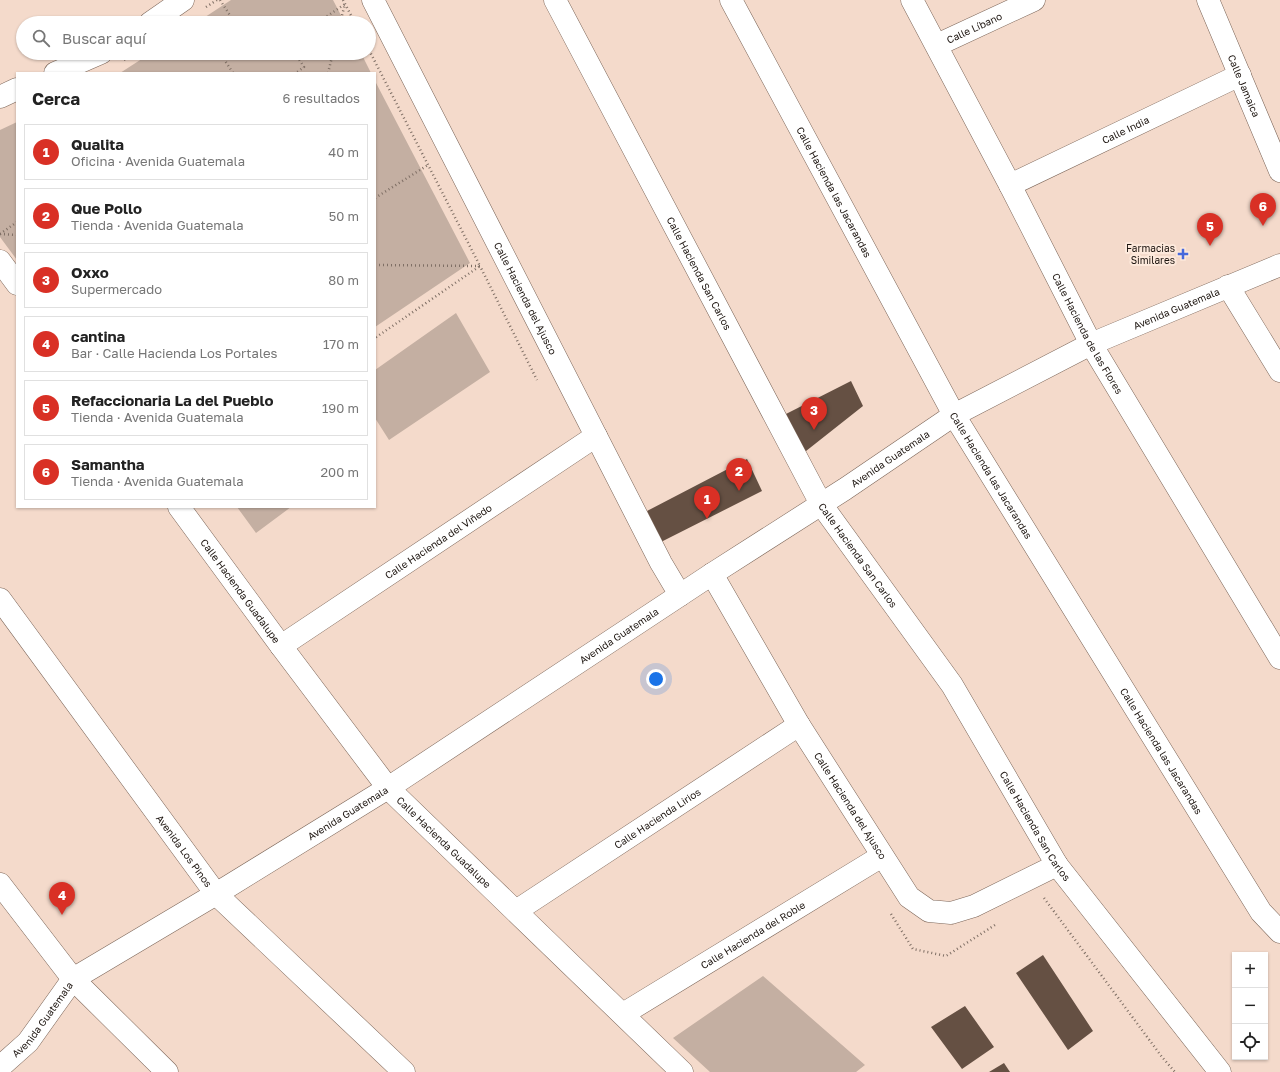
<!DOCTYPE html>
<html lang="es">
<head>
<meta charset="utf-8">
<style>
	:root { --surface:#fff; --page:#f6f6f6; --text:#222; --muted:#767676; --line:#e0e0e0; --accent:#d93025 }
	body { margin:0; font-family:"Golos Text",sans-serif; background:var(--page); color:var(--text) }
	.controls { position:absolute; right:12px; bottom:12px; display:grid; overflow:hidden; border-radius:0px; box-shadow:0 1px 3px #0004 }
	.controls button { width:36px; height:36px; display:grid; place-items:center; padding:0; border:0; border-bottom:1px solid var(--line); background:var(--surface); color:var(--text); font:20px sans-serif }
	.you { position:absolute; left:656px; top:679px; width:14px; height:14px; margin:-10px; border:3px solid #fff; border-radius:50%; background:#1a73e8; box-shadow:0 0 0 6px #1a73e833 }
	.badge { display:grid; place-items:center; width:26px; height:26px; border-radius:50%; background:var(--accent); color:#fff; font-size:13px; font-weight:700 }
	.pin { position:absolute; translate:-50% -33px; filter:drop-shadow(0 1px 2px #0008) }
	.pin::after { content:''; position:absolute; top:21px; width:14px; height:12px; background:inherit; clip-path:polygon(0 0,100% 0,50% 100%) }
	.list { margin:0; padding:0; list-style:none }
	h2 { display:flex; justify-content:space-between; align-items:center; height:52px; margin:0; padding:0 16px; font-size:17px }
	h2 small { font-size:13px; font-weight:400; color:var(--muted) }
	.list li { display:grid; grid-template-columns:26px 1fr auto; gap:12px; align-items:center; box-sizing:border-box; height:56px; margin:0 8px 8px; padding:0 8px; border:1px solid var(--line); border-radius:0px }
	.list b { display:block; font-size:15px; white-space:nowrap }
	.list p { margin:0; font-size:13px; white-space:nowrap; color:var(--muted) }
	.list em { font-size:13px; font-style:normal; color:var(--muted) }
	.icon { flex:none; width:22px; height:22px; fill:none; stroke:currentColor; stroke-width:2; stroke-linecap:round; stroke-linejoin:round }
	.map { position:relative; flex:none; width:1280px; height:1072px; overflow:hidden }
	.search { position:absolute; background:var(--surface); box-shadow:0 1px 3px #0004; left:16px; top:16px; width:360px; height:44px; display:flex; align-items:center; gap:10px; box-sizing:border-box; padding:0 14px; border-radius:22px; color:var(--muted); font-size:15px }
	.panel { position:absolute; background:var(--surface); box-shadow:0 1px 3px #0004; left:16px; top:72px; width:360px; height:436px; border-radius:0px }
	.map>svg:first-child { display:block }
	.green { fill:#c4afa2 }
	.building { fill:#655043 }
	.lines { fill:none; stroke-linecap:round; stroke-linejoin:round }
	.minor-casing { stroke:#7c6659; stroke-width:23 }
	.path { stroke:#7f6f65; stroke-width:2.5; stroke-dasharray:1 3; stroke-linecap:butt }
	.minor { stroke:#fff; stroke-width:22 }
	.poi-dot { fill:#4769dc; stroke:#fde9dc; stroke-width:1.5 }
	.labels { text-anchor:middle; stroke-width:4; stroke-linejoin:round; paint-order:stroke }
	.street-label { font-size:10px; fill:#1d1510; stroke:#fde9dc }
	.poi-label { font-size:10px; fill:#1d1510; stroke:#fde9dc; text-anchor:end }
</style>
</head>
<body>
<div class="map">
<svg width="1280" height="1072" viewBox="0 0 1280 1072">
	<rect width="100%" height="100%" fill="#f4dacb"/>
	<path class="green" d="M231,0H333L345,23H196Z
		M151,53H361L371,73H120Z
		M375,81L470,263L375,327Z
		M17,122V260L0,237V130Z
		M456,313L490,372L389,440L375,418V370Z
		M237,507H291L256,533Z
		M763,976L865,1065L856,1072H710L673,1038Z"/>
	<path class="building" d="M851,381L863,406L801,455L782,416Z
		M747,459L762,491L661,542L647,511Z
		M1043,955L1093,1031L1068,1050L1016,973Z
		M965,1006L994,1047L962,1069L931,1027Z
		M1004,1063L1010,1072H989Z"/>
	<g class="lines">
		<g class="minor-casing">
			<g id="minor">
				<path id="s1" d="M373,0L661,563L680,595"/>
				<path id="s2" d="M555,0L821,504L952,685L1057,865L1220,1072"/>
				<path id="s3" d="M731,0L954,415L1261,912L1280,932"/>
				<path id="s4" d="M912,0L1010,185L1091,344L1280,658"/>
				<path id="s5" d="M1208,0L1280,171"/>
				<path d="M150,23L183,0"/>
				<path id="s6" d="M937,45L1034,0"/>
				<path d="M55,73L101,53"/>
				<path d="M0,97L17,89"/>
				<path id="s7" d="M1010,185L1240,75"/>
				<path d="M0,261L17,284"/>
				<path d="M1228,286L1280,371"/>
				<path id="s8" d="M179,507L281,646L388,788L682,1072"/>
				<path id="s9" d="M712,574L799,725L909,897L929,911L951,913L974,906L1057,865"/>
				<path id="s10" d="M0,599L216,894L404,1072"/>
				<path id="s11" d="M281,646L596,436"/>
				<path d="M0,884L73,979L167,1072"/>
				<path id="s12" d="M516,911L799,725"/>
				<path id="s13" d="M623,1014L882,856"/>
				<path id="s14" d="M0,1067L28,1042L73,979L216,894L388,788L712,574L845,489L954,415L1091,344L1280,265"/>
			</g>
		</g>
		<path class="path" d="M220,0L235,23
			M343,0L355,23
			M206,7L217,0
			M273,23H274
			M317,23L345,4
			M340,23L345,4
			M369,50L480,266L375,338
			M226,53L222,56L233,73
			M295,53L304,67L296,73
			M124,60L136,53
			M328,73L333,53
			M375,198L428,165
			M0,234L17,222
			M0,234L17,235
			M375,265L480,266L537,380
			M1044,898L1162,1057L1175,1072
			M891,914L913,949L946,956L995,925"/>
		<use href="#minor" class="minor"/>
	</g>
	<path class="poi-dot" d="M1181 248h4v4h4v4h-4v4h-4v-4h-4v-4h4z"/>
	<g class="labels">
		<g class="street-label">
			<text dy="4" stroke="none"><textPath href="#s6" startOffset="41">Calle Líbano</textPath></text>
			<text dy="4" stroke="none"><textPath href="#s5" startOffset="93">Calle Jamaica</textPath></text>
			<text dy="4" stroke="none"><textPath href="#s7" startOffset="128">Calle India</textPath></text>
			<text dy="4" stroke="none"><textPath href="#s3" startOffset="218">Calle Hacienda las Jacarandas</textPath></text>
			<text dy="4" stroke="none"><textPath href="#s2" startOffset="309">Calle Hacienda San Carlos</textPath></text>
			<text dy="4" stroke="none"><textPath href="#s1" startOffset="335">Calle Hacienda del Ajusco</textPath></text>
			<text dy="4" stroke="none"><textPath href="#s14" startOffset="1408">Avenida Guatemala</textPath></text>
			<text dy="4" stroke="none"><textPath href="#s4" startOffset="377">Calle Hacienda de las Flores</textPath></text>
			<text dy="4" stroke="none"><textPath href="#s14" startOffset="1084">Avenida Guatemala</textPath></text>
			<text dy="4" stroke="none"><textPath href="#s3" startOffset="542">Calle Hacienda las Jacarandas</textPath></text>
			<text dy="4" stroke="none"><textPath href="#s11" startOffset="189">Calle Hacienda del Viñedo</textPath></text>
			<text dy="4" stroke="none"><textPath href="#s2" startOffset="633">Calle Hacienda San Carlos</textPath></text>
			<text dy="4" stroke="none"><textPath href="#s8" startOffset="104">Calle Hacienda Guadalupe</textPath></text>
			<text dy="4" stroke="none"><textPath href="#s14" startOffset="760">Avenida Guatemala</textPath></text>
			<text dy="4" stroke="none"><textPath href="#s3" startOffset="866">Calle Hacienda las Jacarandas</textPath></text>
			<text dy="4" stroke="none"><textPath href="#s9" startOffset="270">Calle Hacienda del Ajusco</textPath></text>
			<text dy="4" stroke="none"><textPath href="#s14" startOffset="436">Avenida Guatemala</textPath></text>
			<text dy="4" stroke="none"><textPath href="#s12" startOffset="169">Calle Hacienda Lirios</textPath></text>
			<text dy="4" stroke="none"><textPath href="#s2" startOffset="957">Calle Hacienda San Carlos</textPath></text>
			<text dy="4" stroke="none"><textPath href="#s8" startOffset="428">Calle Hacienda Guadalupe</textPath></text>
			<text dy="4" stroke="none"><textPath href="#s10" startOffset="312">Avenida Los Pinos</textPath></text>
			<text dy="4" stroke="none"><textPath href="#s13" startOffset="152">Calle Hacienda del Roble</textPath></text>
			<text dy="4" stroke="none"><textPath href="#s14" startOffset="64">Avenida Guatemala</textPath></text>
		</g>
		<g class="poi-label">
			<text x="1175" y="252">Farmacias<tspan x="1175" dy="12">Similares</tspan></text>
		</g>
	</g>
</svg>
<div class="controls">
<button>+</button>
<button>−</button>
<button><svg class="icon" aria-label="locate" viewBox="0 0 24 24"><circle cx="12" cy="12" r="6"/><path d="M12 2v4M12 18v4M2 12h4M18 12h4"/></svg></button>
</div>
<div class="you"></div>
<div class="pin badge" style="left:707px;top:519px">1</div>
<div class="pin badge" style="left:739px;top:491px">2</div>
<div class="pin badge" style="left:814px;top:430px">3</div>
<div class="pin badge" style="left:62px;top:915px">4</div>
<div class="pin badge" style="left:1210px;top:246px">5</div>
<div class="pin badge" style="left:1263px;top:226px">6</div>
<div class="search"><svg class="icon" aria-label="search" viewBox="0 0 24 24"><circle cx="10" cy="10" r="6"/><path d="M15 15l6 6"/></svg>Buscar aquí</div>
<section class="panel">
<h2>Cerca<small>6 resultados</small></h2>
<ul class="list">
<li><span class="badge">1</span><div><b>Qualita</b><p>Oficina · Avenida Guatemala</p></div><em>40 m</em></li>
<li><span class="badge">2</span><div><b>Que Pollo</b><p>Tienda · Avenida Guatemala</p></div><em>50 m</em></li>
<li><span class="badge">3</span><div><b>Oxxo</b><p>Supermercado</p></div><em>80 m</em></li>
<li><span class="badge">4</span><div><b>cantina</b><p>Bar · Calle Hacienda Los Portales</p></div><em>170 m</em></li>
<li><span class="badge">5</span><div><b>Refaccionaria La del Pueblo</b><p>Tienda · Avenida Guatemala</p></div><em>190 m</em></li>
<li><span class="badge">6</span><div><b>Samantha</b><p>Tienda · Avenida Guatemala</p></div><em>200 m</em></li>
</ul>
</section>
</div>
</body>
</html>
